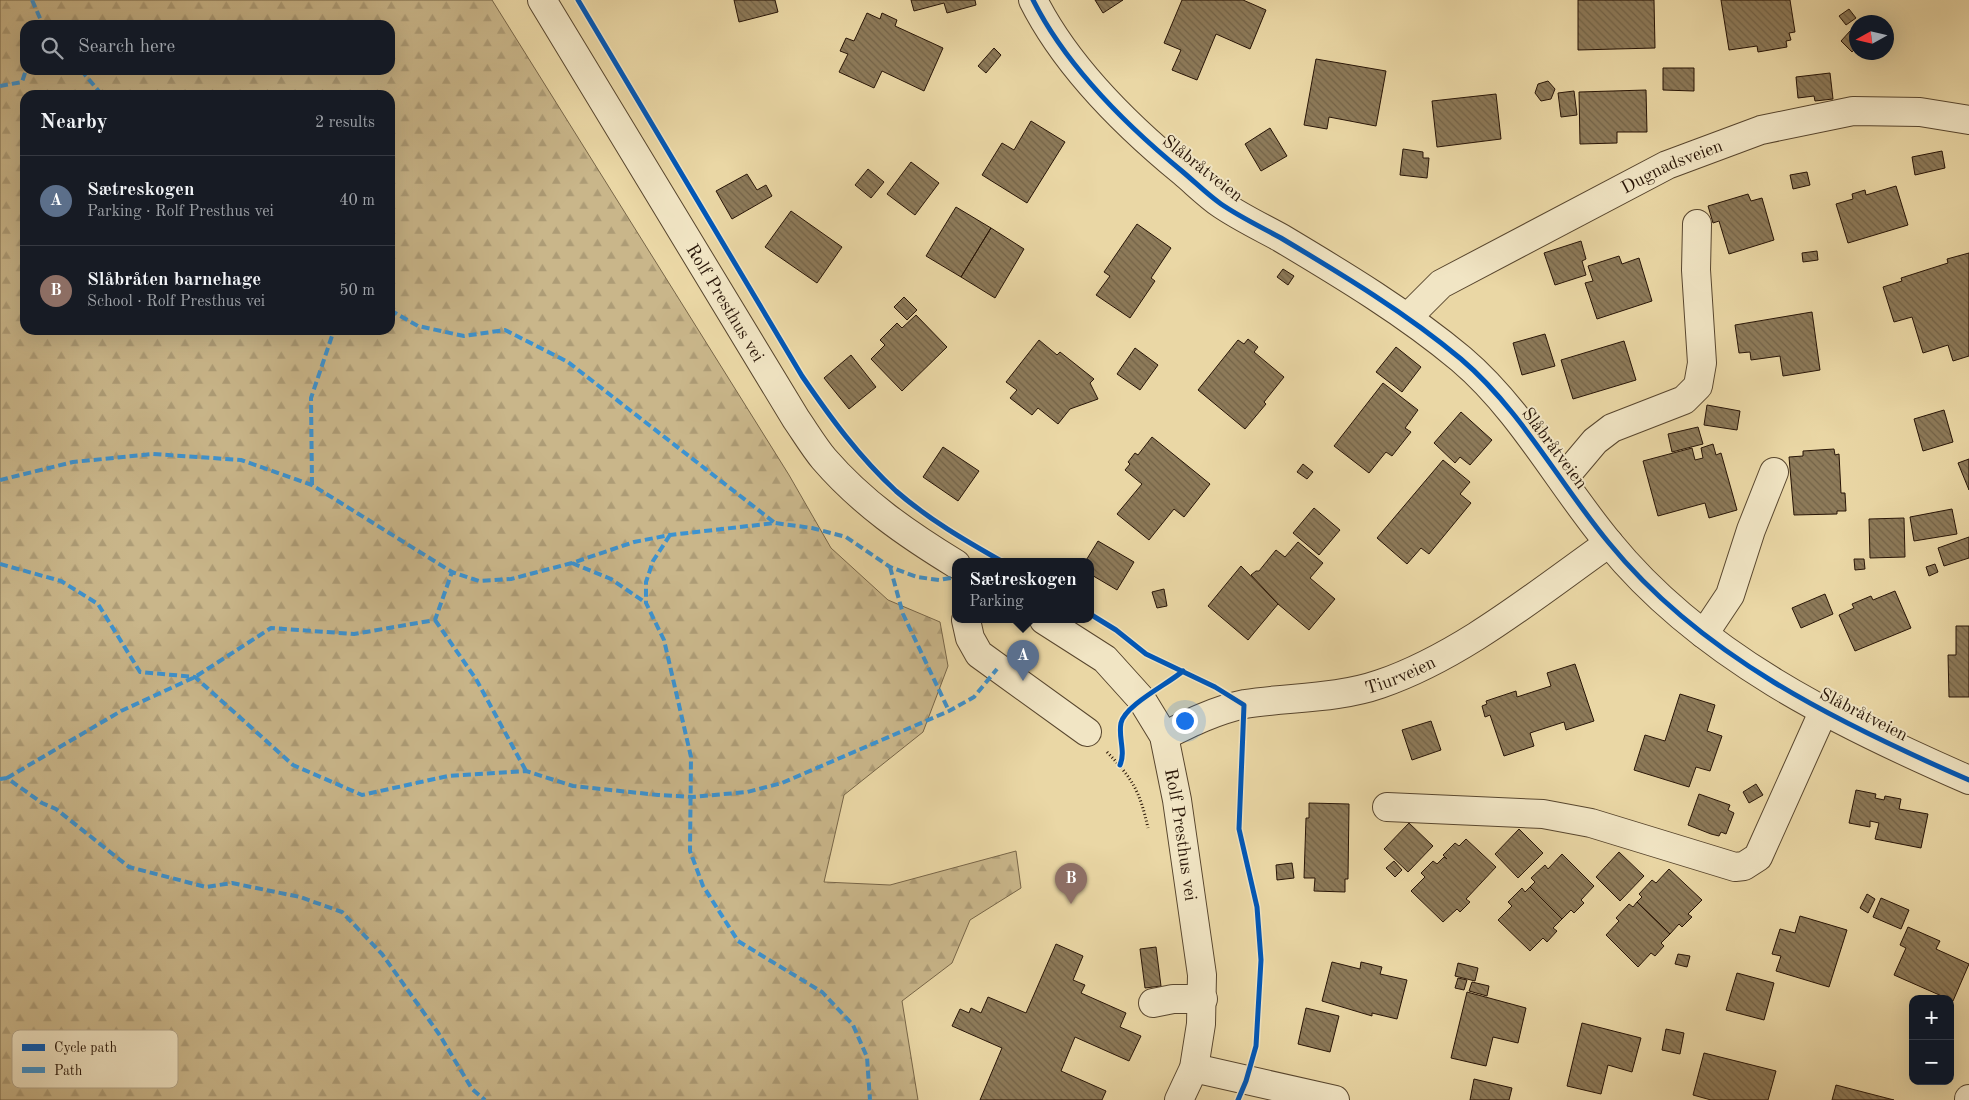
<!DOCTYPE html>
<html lang="en">
<head>
<meta charset="utf-8">
<style>
	:root { --surface:#171b24; --page:#242831; --text:#f1f3f6; --muted:#9ea1a6; --line:#363941; --accent:#1a73e8 }
	body { margin:0; font-family:"Old Standard TT",serif; background:var(--page); color:var(--text) }
	.controls { position:absolute; right:15px; bottom:15px; display:grid; overflow:hidden; border-radius:10px; box-shadow:0 5px 20px #0002 }
	.controls button { width:45px; height:45px; display:grid; place-items:center; padding:0; border:0; border-bottom:1px solid var(--line); background:var(--surface); color:var(--text); font:25px sans-serif }
	.compass { position:absolute; left:1849px; top:15px; width:45px; height:45px; border-radius:50%; background:var(--surface); box-shadow:0 5px 20px #0002; rotate:262deg }
	.you { position:absolute; left:1184px; top:720px; width:18px; height:18px; margin:-12px; border:4px solid #fff; border-radius:50%; background:#1a73e8; box-shadow:0 0 0 8px #1a73e833 }
	.badge { display:grid; place-items:center; width:32px; height:32px; border-radius:50%; background:var(--accent); color:#fff; font-size:16px; font-weight:700 }
	.pin { position:absolute; translate:-50% -41px; filter:drop-shadow(0 1px 2px #0008) }
	.pin::after { content:''; position:absolute; top:26px; width:18px; height:15px; background:inherit; clip-path:polygon(0 0,100% 0,50% 100%) }
	.popup { position:absolute; left:952px; top:558px; width:142px; height:65px; box-sizing:border-box; display:grid; place-content:center; border-radius:10px; background:var(--surface); filter:drop-shadow(0 1px 4px #0005); font-size:16px; white-space:nowrap; color:var(--muted) }
	.popup b { font-size:19px; color:var(--text) }
	.popup::after { content:''; position:absolute; left:50%; top:100%; margin-left:-10px; border:10px solid transparent; border-top-color:var(--surface) }
	.list { margin:0; padding:0; list-style:none }
	h2 { display:flex; justify-content:space-between; align-items:center; height:65px; margin:0; padding:0 20px; font-size:21px }
	h2 small { font-size:16px; font-weight:400; color:var(--muted) }
	.list li { display:grid; grid-template-columns:32px 1fr auto; gap:15px; align-items:center; box-sizing:border-box; height:90px; padding:0 20px; border-top:1px solid var(--line) }
	.list b { display:block; font-size:19px; white-space:nowrap }
	.list p { margin:0; font-size:16px; white-space:nowrap; color:var(--muted) }
	.list em { font-size:16px; font-style:normal; color:var(--muted) }
	.icon { flex:none; width:28px; height:28px; fill:none; stroke:currentColor; stroke-width:2; stroke-linecap:round; stroke-linejoin:round }
	.map { position:relative; flex:none; width:1969px; height:1100px; overflow:hidden }
	.search { position:absolute; background:var(--surface); box-shadow:0 5px 20px #0002; left:20px; top:20px; width:375px; height:55px; display:flex; align-items:center; gap:12px; box-sizing:border-box; padding:0 18px; border-radius:15px; color:var(--muted); font-size:19px }
	.panel { position:absolute; background:var(--surface); box-shadow:0 5px 20px #0002; left:20px; top:90px; width:375px; height:245px; border-radius:15px }
	.map>svg:first-child { display:block }
	.forest { fill:url(#forest-firs); stroke:#786648; fill-rule:evenodd }
	.building { fill:url(#building-back-hatch); stroke:#281507 }
	.lines { fill:none; stroke-linecap:round; stroke-linejoin:round }
	.minor-casing { stroke:#58462e; stroke-width:30 }
	.path { stroke:#281507; stroke-width:3; stroke-dasharray:1 2.5; stroke-linecap:butt }
	.minor { stroke:#f1e5c4; stroke-width:28 }
	.quiet { stroke:#3c93d1; stroke-width:4; stroke-dasharray:8 4; stroke-linecap:butt }
	.cycleway-casing { stroke:#f1e5c4; stroke-width:8 }
	.cycleway { stroke:#0057b8; stroke-width:5 }
	.labels { text-anchor:middle; stroke-width:4; stroke-linejoin:round; paint-order:stroke }
	.street-label { font-size:18px; fill:#281507; stroke:#f1e5c4 }
	.key { fill:#f1e5c4; stroke:#b5a78b; stroke-width:1 }
	.key-label { font-size:14px; fill:#281507 }
</style>
</head>
<body>
<div class="map">
<svg width="1969" height="1100" viewBox="0 0 1969 1100">
	<defs>
		<pattern id="forest-firs" width="22" height="20" patternUnits="userSpaceOnUse" patternTransform="scale(1.25)"><rect width="22" height="20" fill="#c9b68a"/><path d="M5 1l3.5 6h-7zM16 11l3.5 6h-7z" fill="#ad9c76"/></pattern>
		<pattern id="building-back-hatch" width="6" height="6" patternUnits="userSpaceOnUse" patternTransform="scale(1.25)"><rect width="6" height="6" fill="#8d7a59"/><path d="M-1 5l2 2M0 0l6 6M5-1l2 2" fill="none" stroke="#736348"/></pattern>
	</defs>
	<rect width="100%" height="100%" fill="#ead7a5"/>
	<filter id="stains"><feTurbulence type="fractalNoise" baseFrequency=".004" numOctaves="4"/><feColorMatrix values="0 0 0 0 .2 0 0 0 0 .09 0 0 0 0 .02 0 0 0 .5 -.17"/></filter>
	<radialGradient id="worn" r=".72"><stop offset=".6" stop-color="#630" stop-opacity="0"/><stop offset="1" stop-color="#630" stop-opacity=".3"/></radialGradient>
	<path class="forest" d="M0,0H492L789,475L831,548L888,600L940,622L948,666L923,732L844,795L824,882L890,885L1016,851L1021,888L970,920L952,963L902,1001L918,1100H0ZM25,25H390V70H25ZM25,95H390V330H25Z"/>
	<path class="building" d="M734,0H775L778,12L739,22Z
		M911,0H975L976,5L947,13L944,3L914,11Z
		M1095,0H1123L1103,13Z
		M1182,0H1243L1266,10L1250,49L1216,34L1197,80L1172,70L1181,50L1164,43Z
		M1578,0H1654L1655,48L1578,50Z
		M1721,0H1790L1795,32L1789,33L1791,40L1786,41L1787,47L1758,52L1757,46L1729,50Z
		M1849,9L1856,18L1846,25L1839,16Z
		M867,13L880,19L882,13L897,20L895,26L943,48L924,91L882,71L874,88L839,72L848,54L840,51L846,38L854,41Z
		M1850,31L1856,37V48L1852,52L1841,41Z
		M994,48L1001,55L986,73L978,66Z
		M1316,59L1386,71L1376,126L1329,117L1327,129L1304,125Z
		M1663,68H1694V91L1663,90Z
		M1830,73L1833,99L1815,101L1814,96L1798,98L1796,77Z
		M1548,81L1555,89L1551,99L1541,101L1535,93L1538,84Z
		M1646,90L1647,132H1617V143L1580,144L1579,92Z
		M1574,91L1577,115L1561,117L1558,93Z
		M1496,94L1501,139L1437,147L1432,101Z
		M1031,121L1065,142L1027,203L982,175L1002,143L1014,150Z
		M1270,128L1287,156L1261,171L1245,144Z
		M1403,149L1423,152V158H1429L1427,178L1400,175Z
		M1942,151L1945,168L1915,175L1912,157Z
		M911,162L939,183L915,215L887,194Z
		M868,169L884,182L871,198L855,185Z
		M1807,172L1810,185L1793,189L1790,175Z
		M747,174L757,190L766,185L772,196L732,219L716,191Z
		M1896,186L1908,225L1848,243L1836,204L1853,199L1852,194L1865,190L1866,195Z
		M1748,194L1751,201L1762,198L1774,240L1729,254L1719,221L1713,223L1708,206Z
		M956,207L991,228L961,277L926,256Z
		M791,211L842,247L817,283L765,247Z
		M1137,224L1171,248L1151,278L1155,281L1130,318L1096,295L1110,276L1104,272Z
		M991,228L1024,249L995,298L961,277Z
		M1581,241L1586,259L1582,261L1586,275L1555,285L1544,253Z
		M1817,251L1818,260L1803,262L1802,253Z
		M1969,253V356L1953,361L1948,345L1923,353L1912,317L1894,322L1883,287L1902,281L1901,278L1948,263L1947,259Z
		M1619,256L1622,264L1639,258L1652,301L1597,319L1585,283L1593,281L1588,266Z
		M1283,269L1294,276L1288,285L1277,277Z
		M904,297L917,310L907,320L894,307Z
		M1812,312L1820,370L1783,376L1780,356L1751,360L1750,352L1739,353L1735,325Z
		M916,315L947,347L902,391L871,359L885,345L880,340L897,323L902,328Z
		M1545,334L1555,366L1522,375L1513,343Z
		M1248,339L1258,347L1254,352L1284,377L1264,402L1266,404L1245,429L1198,390L1238,340L1244,344Z
		M1039,340L1057,355L1060,352L1094,379L1090,383L1098,399L1070,409L1058,424L1038,408L1032,415L1010,398L1017,390L1006,382Z
		M1624,341L1636,380L1573,399L1561,360Z
		M1396,347L1421,367L1402,392L1376,372Z
		M1135,348L1158,365L1140,390L1117,374Z
		M851,355L876,387L849,409L824,378Z
		M1383,383L1418,410L1405,428L1411,432L1392,456L1386,452L1369,473L1334,446Z
		M1707,405L1740,411L1737,430L1704,425Z
		M1944,410L1953,442L1923,451L1914,419Z
		M1461,412L1492,440L1470,465L1460,457L1455,463L1434,443Z
		M1698,427L1703,444L1672,452L1668,434Z
		M1152,437L1210,484L1184,517L1174,509L1149,540L1117,514L1142,484L1125,470L1130,464L1128,462L1135,453L1138,455Z
		M1713,444L1716,455L1721,453L1737,510L1709,518L1705,503L1658,516L1643,461L1692,448L1695,460L1703,458L1701,448Z
		M943,447L979,471L958,501L923,477Z
		M1834,449L1835,455L1839,454L1841,493H1845L1846,511H1837V514L1794,515L1789,457L1803,456V451Z
		M1969,459V490L1958,463Z
		M1443,460L1470,482L1460,494L1471,503L1429,554L1421,548L1407,564L1377,538Z
		M1303,464L1313,472L1307,479L1297,472Z
		M1314,508L1340,530L1319,555L1293,533Z
		M1952,509L1957,534L1914,541L1910,517Z
		M1904,518L1905,557L1870,558L1869,519Z
		M1969,537V558L1944,566L1938,548Z
		M1098,541L1134,562L1117,590L1090,574V562H1085Z
		M1298,542L1323,563L1310,578L1335,599L1309,630L1278,604L1251,575L1256,571H1259L1276,550L1285,557Z
		M1854,559H1864L1865,569L1855,570Z
		M1935,564L1938,572L1929,576L1926,567Z
		M1241,566L1278,604L1248,640L1208,606Z
		M1164,589L1167,606L1157,608L1152,592Z
		M1895,591L1911,628L1855,651L1839,615L1854,608L1852,604L1871,596L1873,600Z
		M1825,594L1833,614L1801,628L1792,608Z
		M1956,626H1969V697H1949L1948,655H1956Z
		M1575,664L1594,721L1566,730L1564,722L1530,733L1534,746L1504,756L1490,715L1485,717L1482,706L1487,704L1486,701L1516,691L1517,697L1551,686L1547,673Z
		M1680,694L1715,705L1707,731L1722,736L1710,771L1696,767L1689,787L1634,770L1645,735L1665,741Z
		M1431,721L1441,750L1412,760L1402,730Z
		M1756,784L1763,795L1749,803L1743,792Z
		M1856,790L1876,794L1875,798L1884,800L1885,796L1901,799L1899,809L1928,814L1921,848L1875,839L1879,823L1870,821V827L1849,823Z
		M1699,794L1730,805L1728,810L1734,813L1726,834L1721,832L1719,836L1711,834L1688,825Z
		M1309,803L1349,804L1348,879H1345V892L1314,891L1315,878H1304L1306,818H1309Z
		M1409,823L1433,846L1408,872L1384,849Z
		M1519,829L1543,853L1518,878L1495,854Z
		M1466,839L1496,867L1466,899L1470,902L1460,912L1457,909L1443,922L1411,891L1425,877L1421,873L1433,861L1437,864L1444,857L1447,859L1443,855L1455,843L1459,846Z
		M1619,852L1644,876L1620,901L1596,877Z
		M1562,854L1594,886L1581,900L1584,903L1574,913L1571,910L1562,919L1530,887L1535,882L1531,878L1545,865L1548,869Z
		M1394,861L1402,870L1395,877L1386,868Z
		M1292,863L1294,878L1277,880L1276,865Z
		M1669,869L1702,900L1688,914L1692,917L1682,927L1679,924L1670,934L1637,902L1642,897L1639,894L1652,880L1656,883Z
		M1530,887L1562,919L1553,928L1557,931L1547,942L1543,938L1530,951L1498,920L1512,906L1508,902L1522,888L1525,892Z
		M1867,894L1875,899L1868,913L1860,908Z
		M1881,898L1909,910L1901,929L1873,917Z
		M1637,902L1670,934L1661,943L1664,946L1655,956L1651,953L1638,967L1606,935L1619,921L1616,918L1629,904L1633,907Z
		M1800,916L1847,930L1829,987L1776,971L1781,956L1772,954L1780,929L1795,933Z
		M1908,927L1940,941L1936,949L1969,964L1953,1001L1894,975L1906,948L1900,945Z
		M1056,944L1083,956L1073,980L1085,985L1081,993L1126,1013L1120,1027L1141,1036L1129,1061L1075,1037L1061,1071L1106,1091L1102,1100H980L1002,1048L952,1026L960,1009L969,1013L971,1008L981,1013L988,997L1026,1013Z
		M1156,947L1161,986L1145,988L1140,949Z
		M1678,954L1690,956L1687,967L1675,964Z
		M1332,962L1360,969L1361,962L1382,967L1380,974L1407,980L1397,1019L1372,1013V1016L1322,1001Z
		M1458,963L1478,968L1475,981L1455,976Z
		M1737,973L1774,983L1764,1020L1726,1010Z
		M1458,978L1467,980L1464,990L1455,988Z
		M1472,982L1489,986L1487,996L1469,991Z
		M1467,992L1526,1008L1518,1043L1493,1037L1486,1066L1451,1058Z
		M1306,1008L1339,1016L1330,1052L1298,1044Z
		M1582,1023L1641,1038L1632,1072L1608,1065L1601,1094L1567,1086Z
		M1666,1029L1684,1033L1680,1054L1662,1050Z
		M1704,1053L1776,1071L1768,1100H1711L1693,1095Z
		M1474,1079L1512,1088L1509,1100H1470Z
		M1836,1085L1894,1100H1832Z"/>
	<g class="lines">
		<g class="minor-casing">
			<g id="minor">
				<path id="s1" d="M542,0L796,419C805,432 814,447 824,459C862,503 907,534 956,564"/>
				<path d="M1033,0C1066,66 1127,126 1183,172C1196,183 1208,195 1221,204C1240,217 1261,227 1281,238C1343,275 1406,313 1461,359C1521,410 1559,483 1609,543C1701,656 1838,723 1969,780"/>
				<path id="s2" d="M1408,317L1441,284L1667,165L1761,130L1853,111L1920,112L1969,120"/>
				<path d="M1563,479L1595,441L1612,428L1684,400L1698,386L1702,363L1696,270L1697,224"/>
				<path d="M966,620L970,638L979,654L1087,732"/>
				<path id="s3" d="M1044,620L1105,659L1142,700L1164,736L1177,800L1202,975L1201,1024L1194,1068L1179,1100"/>
				<path d="M1704,634L1730,595L1751,530L1774,472"/>
				<path id="s4" d="M1164,736C1190,723 1216,710 1245,704C1289,697 1337,699 1380,684C1462,656 1538,593 1609,543"/>
				<path d="M1387,807L1543,814L1591,823L1735,867L1744,866L1758,857L1824,710"/>
				<path d="M1153,1003L1173,999H1203"/>
				<path d="M1194,1068L1335,1100"/>
				<path d="M1969,1100V1099"/>
			</g>
		</g>
		<path class="path" d="M1107,752C1133,779 1140,792 1148,828"/>
		<use href="#minor" class="minor"/>
		<path class="quiet" d="M32,0L43,25
			M81,70L102,95
			M0,86L22,82L26,70
			M390,310L418,326L464,336L505,330L568,362L775,523
			M0,480L73,462L153,454L241,460L312,485L452,572L479,581L511,579L572,563L634,542L670,535L775,523L812,528L846,537L890,567L917,577L939,580L956,577
			M312,485L311,398L334,330
			M670,535L653,561L646,582V603L664,640L691,757L690,851L703,886L738,941L822,992L853,1025L867,1057L870,1100
			M572,563L611,579L646,603
			M0,564L61,581L98,604L140,672L195,677L293,765L362,795L448,776L526,771L573,786L658,795L692,797L747,792L782,783L949,711L974,697L997,669
			M890,567L903,614L949,711
			M435,620L476,679L526,771
			M7,778L121,711L195,677L271,628L354,634L435,620L452,572
			M0,779L7,778L42,803L56,809L129,867L206,887L232,883L300,897L342,912L382,954L439,1034L472,1089L485,1100"/>
		<g class="cycleway-casing">
			<path id="cycleway" d="M578,0L802,376C830,417 859,457 896,491C928,519 966,541 1003,562
				M1033,0C1066,66 1127,126 1183,172C1196,183 1208,195 1221,204C1240,217 1261,227 1281,238C1343,275 1406,313 1461,359C1521,410 1559,483 1609,543C1701,656 1838,723 1969,780
				M1090,614L1116,630L1146,654L1215,687L1244,705L1239,829L1257,907L1261,960L1256,1046L1246,1081L1238,1100
				M1120,765C1126,751 1118,738 1121,723C1125,705 1168,684 1183,671"/>
		</g>
		<use href="#cycleway" class="cycleway"/>
	</g>
	<g class="labels">
		<g class="street-label">
			<text dy="6" stroke="none"><textPath href="#s2" startOffset="306">Dugnadsveien</textPath></text>
			<text transform="translate(1203 168) rotate(38)" y="6">Slåbråtveien</text>
			<text dy="6" stroke="none"><textPath href="#s1" startOffset="354">Rolf Presthus vei</textPath></text>
			<text transform="translate(1555 448) rotate(53)" y="6">Slåbråtveien</text>
			<text dy="6" stroke="none"><textPath href="#s4" startOffset="246">Tiurveien</textPath></text>
			<text transform="translate(1864 714) rotate(27)" y="6">Slåbråtveien</text>
			<text dy="6" stroke="none"><textPath href="#s3" startOffset="270">Rolf Presthus vei</textPath></text>
		</g>
	</g>
	<rect x="12" y="1030" width="166" height="58" rx="8" class="key"/>
	<rect x="22" y="1044" width="23" height="7" fill="#0057b8"/>
	<rect x="22" y="1067" width="23" height="6" fill="#3c93d1"/>
	<g class="key-label">
		<text x="54" y="1052">Cycle path</text>
		<text x="54" y="1075">Path</text>
	</g>
	<rect width="100%" height="100%" filter="url(#stains)"/>
	<rect width="100%" height="100%" fill="url(#worn)"/>
</svg>
<div class="controls">
<button>+</button>
<button>−</button>
</div>
<svg class="compass" viewBox="-18 -18 36 36"><path d="M0-13l5 13h-10z" fill="#e53935"/><path d="M0 13l5-13h-10z" fill="#9ea1a6"/></svg>
<div class="you"></div>
<div class="pin badge" style="left:1023px;top:681px;background:#5c6f8a">A</div>
<div class="popup"><b>Sætreskogen</b>Parking</div>
<div class="pin badge" style="left:1071px;top:904px;background:#8d6e63">B</div>
<div class="search"><svg class="icon" aria-label="search" viewBox="0 0 24 24"><circle cx="10" cy="10" r="6"/><path d="M15 15l6 6"/></svg>Search here</div>
<section class="panel">
<h2>Nearby<small>2 results</small></h2>
<ul class="list">
<li><span class="badge" style="background:#5c6f8a">A</span><div><b>Sætreskogen</b><p>Parking · Rolf Presthus vei</p></div><em>40 m</em></li>
<li><span class="badge" style="background:#8d6e63">B</span><div><b>Slåbråten barnehage</b><p>School · Rolf Presthus vei</p></div><em>50 m</em></li>
</ul>
</section>
</div>
</body>
</html>
